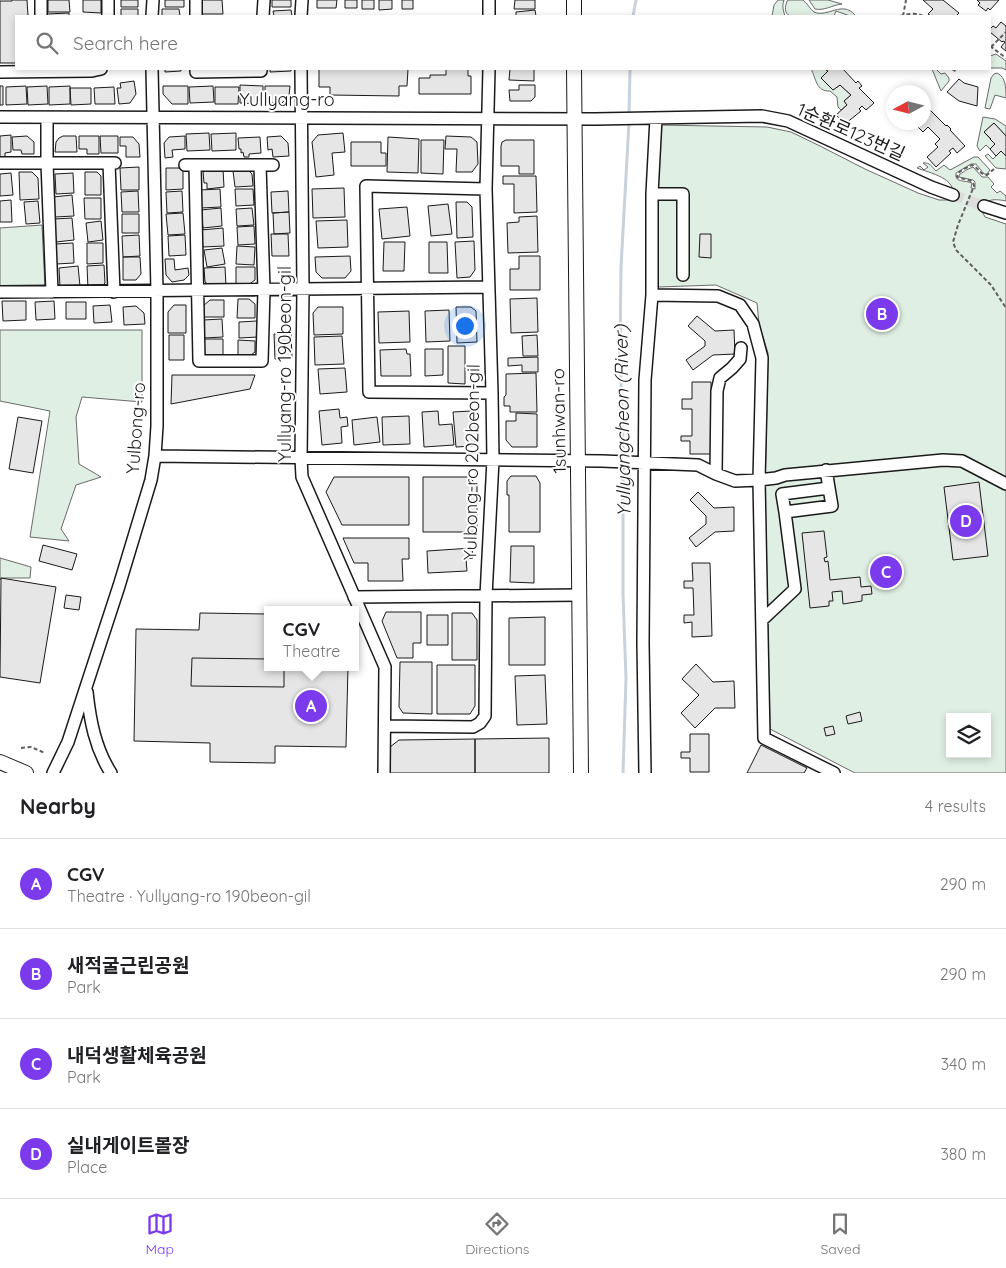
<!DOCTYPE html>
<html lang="en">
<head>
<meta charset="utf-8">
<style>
	:root { --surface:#fff; --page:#f2f2f2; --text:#202124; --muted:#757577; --line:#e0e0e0; --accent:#7c3aed }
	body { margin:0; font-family:Quicksand,"Noto Sans KR",sans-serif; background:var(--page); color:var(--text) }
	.controls { position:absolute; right:15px; bottom:15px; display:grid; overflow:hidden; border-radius:0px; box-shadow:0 2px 8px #0003 }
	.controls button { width:45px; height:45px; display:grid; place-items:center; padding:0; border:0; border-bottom:1px solid var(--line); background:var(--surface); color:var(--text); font:25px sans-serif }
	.compass { position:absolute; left:886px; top:85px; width:45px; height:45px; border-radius:50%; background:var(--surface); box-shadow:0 2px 8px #0003; rotate:263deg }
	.you { position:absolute; left:464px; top:325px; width:18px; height:18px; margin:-12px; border:4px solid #fff; border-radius:50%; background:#1a73e8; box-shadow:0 0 0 8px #1a73e833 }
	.badge { display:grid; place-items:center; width:32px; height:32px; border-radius:50%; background:var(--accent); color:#fff; font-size:16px; font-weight:700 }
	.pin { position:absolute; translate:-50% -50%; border:2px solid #fff; box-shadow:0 1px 5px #0006 }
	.popup { position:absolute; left:264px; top:606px; width:95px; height:65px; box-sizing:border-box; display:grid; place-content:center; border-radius:0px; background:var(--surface); filter:drop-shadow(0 1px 4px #0005); font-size:16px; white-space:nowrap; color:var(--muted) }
	.popup b { font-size:19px; color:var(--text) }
	.popup::after { content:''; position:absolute; left:50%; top:100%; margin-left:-10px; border:10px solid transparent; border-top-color:var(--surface) }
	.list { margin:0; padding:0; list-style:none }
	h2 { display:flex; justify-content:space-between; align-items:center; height:65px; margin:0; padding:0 20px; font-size:21px }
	h2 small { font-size:16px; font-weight:400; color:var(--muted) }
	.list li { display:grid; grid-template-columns:32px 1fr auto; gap:15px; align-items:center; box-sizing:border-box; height:90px; padding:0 20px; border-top:1px solid var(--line) }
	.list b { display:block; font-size:19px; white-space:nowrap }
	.list p { margin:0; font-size:16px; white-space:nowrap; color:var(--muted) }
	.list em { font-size:16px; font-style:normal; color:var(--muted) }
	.icon { flex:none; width:28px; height:28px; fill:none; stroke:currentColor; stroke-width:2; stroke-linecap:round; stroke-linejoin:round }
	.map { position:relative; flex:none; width:1006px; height:773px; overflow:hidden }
	.search { position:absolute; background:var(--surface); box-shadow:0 2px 8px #0003; left:15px; right:15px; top:15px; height:55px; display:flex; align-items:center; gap:12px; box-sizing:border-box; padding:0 18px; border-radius:0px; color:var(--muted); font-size:19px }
	.sheet { height:425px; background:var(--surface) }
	nav { display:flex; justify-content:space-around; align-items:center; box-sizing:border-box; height:70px; border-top:1px solid var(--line); background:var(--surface); font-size:14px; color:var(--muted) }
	nav a { display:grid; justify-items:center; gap:2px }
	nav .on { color:var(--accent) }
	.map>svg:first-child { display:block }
	.green { fill:#e0efe3; stroke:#6a6a6a; fill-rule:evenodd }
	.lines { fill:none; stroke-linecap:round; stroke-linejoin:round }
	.stream { stroke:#c6d2dc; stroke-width:3 }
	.building { fill:#e6e6e6; stroke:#1a1a1a }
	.minor-tunnel { stroke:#ddd; stroke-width:11; stroke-dasharray:11 5.5; stroke-linecap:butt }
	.minor-casing { stroke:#1a1a1a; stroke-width:14 }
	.major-casing { stroke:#1a1a1a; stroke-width:16 }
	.path { stroke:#5f5f5f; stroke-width:2; stroke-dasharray:4 2.5; stroke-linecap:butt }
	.minor { stroke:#fff; stroke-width:11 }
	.major { stroke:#fff; stroke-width:14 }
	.labels { text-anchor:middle; stroke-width:4; stroke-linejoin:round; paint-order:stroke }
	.street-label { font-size:18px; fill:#1a1a1a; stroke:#fff }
	.water-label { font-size:19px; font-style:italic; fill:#1a1a1a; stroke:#fff }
</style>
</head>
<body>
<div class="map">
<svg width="1006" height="773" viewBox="0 0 1006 773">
	<rect width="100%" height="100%" fill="#fff"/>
	<path class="green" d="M778,0H784C782,6 783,10 785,16H772L774,5Z
		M789,0H803C807,3 810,9 814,12C828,18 842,0 855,15V16H850L836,11L834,16H790C784,13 785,7 787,1Z
		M809,0H828L842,4C832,5 825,11 815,9Z
		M996,54L1006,61V70L1002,68H990V56Z
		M811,69H827L826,70L828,71L821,78L833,90L840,85L851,95L844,101L847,105L841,110L838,107L837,97L830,91C816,92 816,78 811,69Z
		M932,69H936L941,74L945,73L949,78V81L941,91Z
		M997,73C1006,77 1006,88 1006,98L995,95L990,109L985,108L991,78L994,74Z
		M983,117L995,119L1006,126V136L994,123L984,132L995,144L990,149L986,145L980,151L977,146Z
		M658,125L767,127L791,132L820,146L865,169L918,193L939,200H949L953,197C957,178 930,173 917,168L920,166L924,170L928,167L923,163C930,162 932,167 936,171L944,165L950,170L974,157H978L990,170L987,174H984L976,164H971L956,173C954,183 965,180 972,183L971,188L975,189V182L973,180L959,177V175L966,170L973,167L982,177H988L994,184L991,187L997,193L1000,191L1006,196V201C996,199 985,198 981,209L985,217L1006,224V773H855L770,729L765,491L768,353L759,324L757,303L716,285L658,287ZM950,717H987V754H950Z
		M1001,151L1006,156V169L996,168L985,156L988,154L993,159Z
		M42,225L45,288L0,289V228Z
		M0,330H142V402L82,397L76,417L79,464L101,477L76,485L61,529L69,541L30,537L50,411L0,401Z
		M0,558L31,567L30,578H1L0,580Z"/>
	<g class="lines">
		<path class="stream" d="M633,16L636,0
			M629,116L630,69
			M623,773L626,678L623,594V443L620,353L621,267L629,122"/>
	</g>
	<path class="building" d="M12,0H27L28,16H16V63H0V1H12Z
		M48,0H69L70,12H48Z
		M83,0H101V13L83,12Z
		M121,0H138V7H121Z
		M165,0H184V7H165Z
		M201,0H222L223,14H201Z
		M272,0H291V7H272Z
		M317,0H337L336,8H317Z
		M345,0H357V8H345Z
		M362,0H374V9H362Z
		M379,0H392V9L379,10Z
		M402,0H413V9H402Z
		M515,0H535V9H514Z
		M923,0H943L959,13L956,16H931L928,14L933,9Z
		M977,0H999L990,10L988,8L986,11L978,5L980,3Z
		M121,9H138V16H121Z
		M162,9H179L180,16H162Z
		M291,10L292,16H274L273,11Z
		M535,10L536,16H516V12Z
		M69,13V16H48L47,14Z
		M1001,22L1006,26V51L1001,47L1005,42L1003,41L1002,42L990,32V29L993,26L996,28Z
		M165,69H181V71L165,72Z
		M270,69H291V71L270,72Z
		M319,69H408L407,86H399V96L330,95V87H319Z
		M446,69H468V76H471V94H419V78H430V75H446Z
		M510,69H534V81L509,80Z
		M827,69H843L856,83L858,81L862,86L859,88L874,103L866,110L862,106L859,109L861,111L845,124L836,115L847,105L844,101L851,95L840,85L833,90L821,78L828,71L826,70Z
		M959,79L964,83L978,87L977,106L959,101L947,92Z
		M134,81L136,94L130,103L119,104L117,88H121L120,83Z
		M240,85L263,86V104L240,103Z
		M519,85H535V97L531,101H510L509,90H519Z
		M0,86H3V105H0Z
		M26,86L27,104L6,105V87Z
		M47,86L48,104L28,105L27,87Z
		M70,86V104L49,105V87Z
		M163,86H188V104H172L163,94Z
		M213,86L214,102L190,103L189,87Z
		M265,86H290L289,96L282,103H265Z
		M114,87L115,104H95L94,88Z
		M215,87H239L238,104H215Z
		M70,88H91V104L71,105Z
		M924,102V104L946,126L947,125L951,129L950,130L965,146L957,153L953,148L949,151L951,153L936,167L927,157L938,147L935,144L940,139L928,127L923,132L917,126L920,122H924Z
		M994,123L1006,136V156L1001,151L996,156L990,149L995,144L990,139H991L984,132Z
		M209,133L210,150L187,151L186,134Z
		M236,133V150L212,151L211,134Z
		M343,133L345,152L332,153L334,175L316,177L312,142L318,135Z
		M11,135V152L5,153V159H0V136Z
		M27,136L34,142V154H22L21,150H13L12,137Z
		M63,136H76L77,152H55L56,142L59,138Z
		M79,136H99V154H87V149H79Z
		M100,136H118V153H101Z
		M185,136V149L172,150L173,157L165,158L164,143L169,137Z
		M281,136L288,143L289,156L273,157L272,149L268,150L267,137Z
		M446,136L471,137L477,142L478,164L472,172H456L457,149H445Z
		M120,137H133L139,144L140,157H126V146H120Z
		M260,137L261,153L249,154V157H244L243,152L241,153V149H239L238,138Z
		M388,137L419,139L418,173L387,172Z
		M421,140H444L443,174L421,173Z
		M506,140H534V174H519V166H501V146L502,142Z
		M351,142H381V153H386V166H351Z
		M139,167V190H121L120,168Z
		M166,168H183V189L166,190Z
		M223,169L224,187L207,189V183H204L203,171Z
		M248,170L252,174L253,186L235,187L233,171Z
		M19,172H32L38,178L39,199L20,200Z
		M85,172H97L101,176V195H85Z
		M11,173L13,195L0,196V174Z
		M73,173L74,193L56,194L55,174Z
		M503,176H536L537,212L514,213V184H503Z
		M344,188L345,217L313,218L312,189Z
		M220,189L221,207L201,208L200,190Z
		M235,189H253L254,205L236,206Z
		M138,191L139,212H122L121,192Z
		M182,191L183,212L167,213L166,192Z
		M288,191L289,212L272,213L271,192Z
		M72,195L74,216L55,217L53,197Z
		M84,198H101V219H85Z
		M11,200L12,222H0V201Z
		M38,201L40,223L26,224L24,202Z
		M456,202H467L472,207L473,237L457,238Z
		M448,204L452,234L431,236L428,206Z
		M407,207L410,236L382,239L379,209Z
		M221,208L222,226L203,228L201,210Z
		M252,208L254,225L237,226L236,209Z
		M289,212L290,233L274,234L273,213Z
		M183,213L185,234L168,235L166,214Z
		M122,214H139V233H122Z
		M537,216L538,252L508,253L507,223L519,222V217Z
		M72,218L74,240L56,242L54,219Z
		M347,220L348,247L318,248L316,221Z
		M101,221L103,240L88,242L86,223Z
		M254,226L255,244L238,245L237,227Z
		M223,228L224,246L203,247L201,230Z
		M271,234H288L289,256H272Z
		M700,234H711V258L699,257Z
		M139,235L140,256L123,257L122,236Z
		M185,235L186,255L169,256L168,236Z
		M474,241L475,270L470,277L457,278L455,242Z
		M384,242H405L404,271H383Z
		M429,242H447L448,273H429Z
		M73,243L74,263L56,264L55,244Z
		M87,243H103V263L87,264Z
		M237,246L255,247L254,265L236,264Z
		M222,248L225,264L207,267L204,250Z
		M350,256L351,271L345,278H322L316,272L315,257Z
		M519,256H540V290H510V269H519Z
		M123,257H140L141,274L136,280H123Z
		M165,259H174L175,270L188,268L189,275L184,280L172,282L166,275Z
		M104,265L105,283L100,288L88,289L87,266Z
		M78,266L80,286L60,287L59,268Z
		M225,267L226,286L212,287L205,282L204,268Z
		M236,267H255V280L248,285H236Z
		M537,298L538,332L511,333L510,299Z
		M238,299H249L255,304V318H237Z
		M210,300H224V317H203V306Z
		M2,301H26V320L3,321Z
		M54,301L55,319L36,320L35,302Z
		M66,302H86V319H66Z
		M110,305L112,322L94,323L93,306Z
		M174,305H186V333H168V312Z
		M136,306L144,313L145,324L124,325L123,307Z
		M318,307H343V334L314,335L313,313Z
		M456,307H471L476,311L477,342L457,343Z
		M449,310L450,341L426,342L425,311Z
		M409,311L410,342L379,343L378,312Z
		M697,316L715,331L734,330L735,354L713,355L693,370L686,360L705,346V341L688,326Z
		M222,319L223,337L204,338L203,320Z
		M257,321L258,337L239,338V322Z
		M291,333L292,358L275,359L274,334Z
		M169,335H184V360H169Z
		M537,335L538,356H523L522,336Z
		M342,336L344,364L315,365L314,337Z
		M204,339H223V357H209L204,352Z
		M238,340L255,341V352L248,357H238Z
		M448,346H465V384L448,383Z
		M406,349L407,354H410L411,376H381L380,350Z
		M425,349H443V375L425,376Z
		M538,357V372H522V365L508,366V358Z
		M345,368L347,392L320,394L318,369Z
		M536,373L537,412H510V406H504V397L506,395V374Z
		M172,375H255L250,389L171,404Z
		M692,382H711L712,454H690V441H681V436H692V409H682V399H692Z
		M339,409L340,418L347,417L348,426L341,427L342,443L322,445L319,411Z
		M438,411L439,425L452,424L454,445L424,447L422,412Z
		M471,411L477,417L478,437L472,446L456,447L453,412Z
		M516,413L537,414V447H512L506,440V421H516Z
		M409,416L410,444L383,445L382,417Z
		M18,417L42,421L33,473L9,469Z
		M377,417L380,442L354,445L352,420Z
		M511,476H536L540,483V532H509V495H507V481Z
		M334,477H409V525H342L326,492Z
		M423,477H469L477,485V532H423Z
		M979,482L988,556L953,560L944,487Z
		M698,492L714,508L734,507V531L715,532L696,547L689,538L706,524V516L690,500Z
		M824,531L827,557L824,558L825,562L828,561L830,580L860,577L861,587L871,586L872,594L862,595V601L843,604L842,591L832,592L833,601H829V606L810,608L802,533Z
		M343,538H409V559H402L403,581H368V563H354Z
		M43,545L77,554L72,570L39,561Z
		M511,546H534V583L510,582Z
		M472,548L473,558L466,559L467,571L428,573L427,551Z
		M692,563H710L712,636L692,637V622L684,623V615H694L693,588H684V581H693Z
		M1,578L56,587L40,683L0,677Z
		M66,595L81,597L79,610L64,608Z
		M386,612H421V643H413V658H397L382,621Z
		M200,613L267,614V667H348L346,747L275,746V763L210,762V743L134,741L136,629L199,630Z
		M452,613H472L477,620V660H452Z
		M427,615H448V645H427Z
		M545,617V665H509V618Z
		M192,658L267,659V667H284V687L191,686Z
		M400,662H432V714L403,713L399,707Z
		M696,664L713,682L734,681L735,708H715L695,728L681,713L699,695L682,679Z
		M437,665H475V706L470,714H437Z
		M545,675L547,724L517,725L515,676Z
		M860,712L862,721L848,724L846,716Z
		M833,726L835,734L826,736L824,728Z
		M690,734H709V772H690V758H681V752H690Z
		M549,738V773H475V739Z
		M475,739V773H390V747L399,740Z
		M761,745L807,768L804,773H747Z"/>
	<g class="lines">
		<path class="minor-tunnel" d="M953,195L984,206"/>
		<g class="minor-casing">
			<path id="minor" d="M108,0V16
				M41,16V0
				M152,16L153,0
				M196,16V0
				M263,16L264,0
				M301,16L302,0
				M489,16V0
				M196,69V72L261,71V69
				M301,69L303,289L301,458L302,477L385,667L384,773
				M0,72L92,71L101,69
				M0,117L595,119L762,116L788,121L931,187L953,195
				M47,118V163L52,292
				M0,163H115
				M109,163L114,292
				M185,165H273
				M195,165L199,361H262L264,290L260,165
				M486,189L366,186L369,392L492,393
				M652,194H683V275
				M984,206L1006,213
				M0,292L489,287
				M155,456L602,461L698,465L716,474L735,481L759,480L762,358L753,324L740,305L718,296L652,295
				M716,474L717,391L720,378L732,368L740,359L741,348
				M785,512L782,494L829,488
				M354,597L579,595
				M762,620L795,589L785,512L832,506L826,470
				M87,692C90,720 95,748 111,773
				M385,726L473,727L480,723L485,716L486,596L493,460L492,393L486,189L489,69
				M53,773L68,742L119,586L151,480L155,456L157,426V291L152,69
				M645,773L643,643L645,380L652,295V194L656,118
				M834,773L764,738L759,480L776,478L785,475L943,460L962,461L1006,484"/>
		</g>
		<g class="major-casing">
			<path id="major" d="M574,0V16
				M574,69L581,773
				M0,762L26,773"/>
		</g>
		<path class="path" d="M900,16C908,14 916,12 923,16
			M903,16L906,0
			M990,46L1006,58
			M991,47L1006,32
			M952,69L957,72
			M994,169L987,175C979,174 980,169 972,165C967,168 958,170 957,177C963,180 973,178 974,186L958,225L953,242L956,250L991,285L1006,308
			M21,748L31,747L45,753"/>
		<use href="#minor" class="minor"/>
		<use href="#major" class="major"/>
	</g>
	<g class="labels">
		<g class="street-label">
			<text x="287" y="106">Yullyang-ro</text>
			<text transform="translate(851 132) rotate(24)" y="6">1순환로123번길</text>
			<text transform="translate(285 364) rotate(-90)" y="6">Yullyang-ro 190beon-gil</text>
			<text transform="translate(559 421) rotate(-91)" y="6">1sunhwan-ro</text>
			<text transform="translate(136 428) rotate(-86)" y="6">Yulbong-ro</text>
			<text transform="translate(472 462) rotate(-89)" y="6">Yulbong-ro 202beon-gil</text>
		</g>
		<g class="water-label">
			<text transform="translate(622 421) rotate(-91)" y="7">Yullyangcheon (River)</text>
		</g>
	</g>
</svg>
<div class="controls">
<button><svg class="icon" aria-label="layers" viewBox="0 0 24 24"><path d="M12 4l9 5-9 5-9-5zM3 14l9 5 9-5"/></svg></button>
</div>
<svg class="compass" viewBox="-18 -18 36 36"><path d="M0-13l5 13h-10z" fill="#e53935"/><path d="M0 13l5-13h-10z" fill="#757577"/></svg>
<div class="you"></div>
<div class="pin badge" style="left:311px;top:706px">A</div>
<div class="popup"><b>CGV</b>Theatre</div>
<div class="pin badge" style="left:882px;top:314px">B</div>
<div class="pin badge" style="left:886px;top:572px">C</div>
<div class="pin badge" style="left:966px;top:521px">D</div>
<div class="search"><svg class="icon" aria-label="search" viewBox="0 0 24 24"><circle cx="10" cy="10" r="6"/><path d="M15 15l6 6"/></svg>Search here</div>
</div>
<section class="sheet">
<h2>Nearby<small>4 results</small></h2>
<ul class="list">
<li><span class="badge">A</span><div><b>CGV</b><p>Theatre · Yullyang-ro 190beon-gil</p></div><em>290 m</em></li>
<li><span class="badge">B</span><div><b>새적굴근린공원</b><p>Park</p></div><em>290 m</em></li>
<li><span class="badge">C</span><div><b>내덕생활체육공원</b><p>Park</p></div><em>340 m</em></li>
<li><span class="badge">D</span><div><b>실내게이트볼장</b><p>Place</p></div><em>380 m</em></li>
</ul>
</section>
<nav>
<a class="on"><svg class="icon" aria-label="map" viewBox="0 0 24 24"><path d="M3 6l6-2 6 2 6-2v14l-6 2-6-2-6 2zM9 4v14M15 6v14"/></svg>Map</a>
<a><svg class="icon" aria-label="directions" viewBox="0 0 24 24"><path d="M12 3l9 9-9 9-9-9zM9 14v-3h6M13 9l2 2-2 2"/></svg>Directions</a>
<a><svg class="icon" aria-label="saved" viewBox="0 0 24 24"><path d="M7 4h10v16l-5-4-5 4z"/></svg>Saved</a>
</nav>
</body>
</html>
